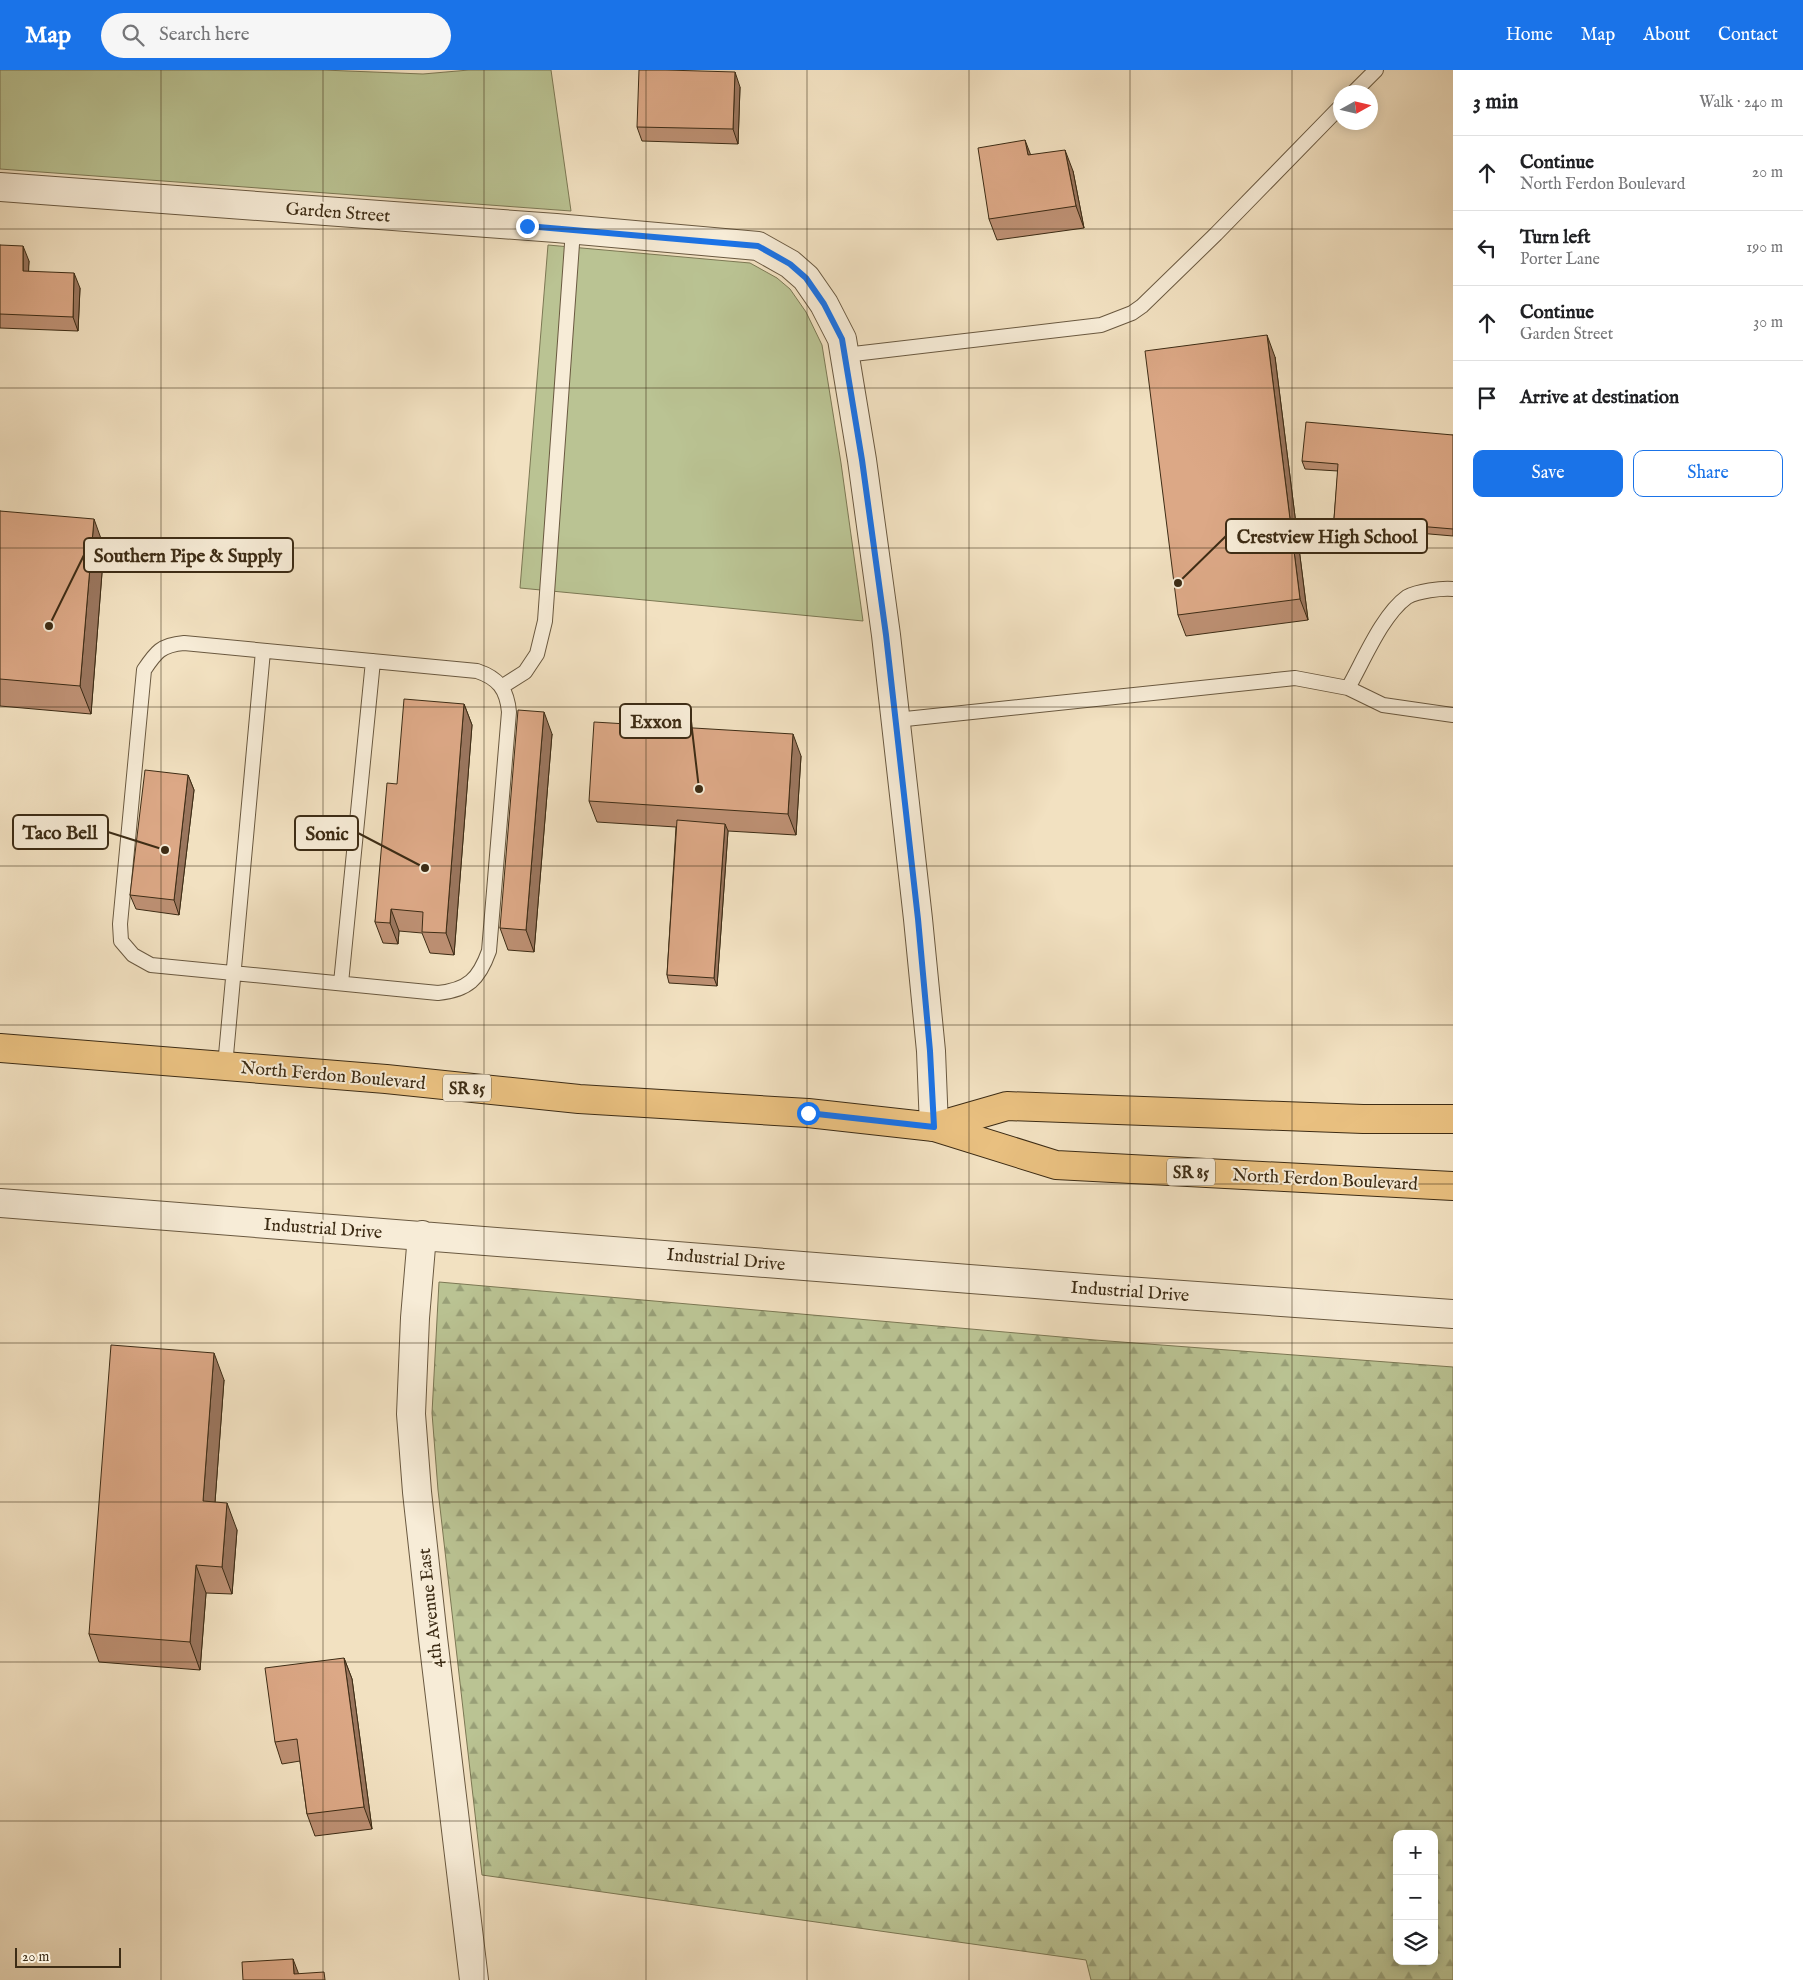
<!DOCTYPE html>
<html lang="en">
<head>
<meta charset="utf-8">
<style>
	:root { --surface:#fff; --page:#f6f6f6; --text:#202124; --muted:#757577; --line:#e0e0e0; --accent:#1a73e8 }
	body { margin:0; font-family:"IM FELL English",serif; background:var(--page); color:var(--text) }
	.controls { position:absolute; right:15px; bottom:15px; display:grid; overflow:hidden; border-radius:10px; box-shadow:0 2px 12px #0003 }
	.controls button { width:45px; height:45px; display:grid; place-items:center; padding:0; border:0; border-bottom:1px solid var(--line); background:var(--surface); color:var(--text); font:25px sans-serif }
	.compass { position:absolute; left:1333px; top:15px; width:45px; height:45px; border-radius:50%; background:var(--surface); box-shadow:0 2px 12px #0003; rotate:82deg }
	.scale { position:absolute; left:15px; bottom:12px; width:106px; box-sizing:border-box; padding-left:5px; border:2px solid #3d2c15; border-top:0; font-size:14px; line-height:18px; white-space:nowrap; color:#3d2c15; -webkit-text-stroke:4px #f7ecd7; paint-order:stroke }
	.stop { position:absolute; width:15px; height:15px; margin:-11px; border:4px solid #1a73e8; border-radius:50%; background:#fff }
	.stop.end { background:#1a73e8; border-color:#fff; box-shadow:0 1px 5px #0008 }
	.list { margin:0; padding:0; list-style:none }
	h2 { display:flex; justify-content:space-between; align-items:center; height:65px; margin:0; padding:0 20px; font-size:21px }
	h2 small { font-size:16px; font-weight:400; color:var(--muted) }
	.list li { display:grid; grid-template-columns:32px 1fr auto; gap:15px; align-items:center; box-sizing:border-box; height:75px; padding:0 20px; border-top:1px solid var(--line) }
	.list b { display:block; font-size:19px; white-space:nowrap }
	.list p { margin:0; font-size:16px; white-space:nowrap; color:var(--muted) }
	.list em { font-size:16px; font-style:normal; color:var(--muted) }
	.actions { display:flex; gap:10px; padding:15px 20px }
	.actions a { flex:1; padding:11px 0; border:1px solid var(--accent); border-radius:10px; text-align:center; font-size:18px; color:var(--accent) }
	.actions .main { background:var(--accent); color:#fff }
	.icon { flex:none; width:28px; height:28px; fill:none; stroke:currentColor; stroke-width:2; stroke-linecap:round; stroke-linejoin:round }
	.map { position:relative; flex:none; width:1453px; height:1910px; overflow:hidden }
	header { display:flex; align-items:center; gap:30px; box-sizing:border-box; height:70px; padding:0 25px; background:var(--accent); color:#fff }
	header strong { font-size:24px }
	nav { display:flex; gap:28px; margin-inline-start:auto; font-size:18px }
	.search { width:350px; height:45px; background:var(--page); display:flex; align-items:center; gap:12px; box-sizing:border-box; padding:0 18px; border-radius:28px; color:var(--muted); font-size:19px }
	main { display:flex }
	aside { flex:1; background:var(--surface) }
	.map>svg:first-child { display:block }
	.grass { fill:#bac393; stroke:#7c7854 }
	.forest { fill:url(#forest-firs); stroke:#7c7854; fill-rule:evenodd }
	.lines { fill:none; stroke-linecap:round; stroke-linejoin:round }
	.lane-casing { stroke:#6a5940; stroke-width:16 }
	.street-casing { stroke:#6a5940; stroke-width:30 }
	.primary-casing { stroke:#3d2c15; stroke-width:30 }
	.lane { stroke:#f7ecd7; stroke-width:14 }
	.street { stroke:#f7ecd7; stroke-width:28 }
	.primary { stroke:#e9c080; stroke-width:28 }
	.wall { fill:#bd9073; stroke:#3d2c15 }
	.shaded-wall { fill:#9a765e; stroke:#3d2c15 }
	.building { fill:#dca886; stroke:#3d2c15 }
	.route { stroke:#1a73e8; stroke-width:6 }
	.grid { fill:none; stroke:#3d2c15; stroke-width:1; stroke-opacity:0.55 }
	.labels { text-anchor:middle; stroke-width:4; stroke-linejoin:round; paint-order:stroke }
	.shield { fill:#f7ecd7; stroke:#75664f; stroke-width:1 }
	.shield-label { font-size:16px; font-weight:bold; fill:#3d2c15 }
	.street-label { font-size:18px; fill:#3d2c15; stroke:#f7ecd7 }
	.leader { fill:none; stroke:#3d2c15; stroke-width:2 }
	.callout-dot { fill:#3d2c15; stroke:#f7ecd7; stroke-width:2 }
	.callout { fill:#f7ecd7; stroke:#3d2c15; stroke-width:2 }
	.callout-label { font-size:19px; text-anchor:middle; font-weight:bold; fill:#3d2c15 }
</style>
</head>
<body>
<header>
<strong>Map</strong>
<div class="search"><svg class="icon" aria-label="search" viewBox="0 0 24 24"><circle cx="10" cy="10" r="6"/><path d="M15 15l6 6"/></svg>Search here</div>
<nav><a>Home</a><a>Map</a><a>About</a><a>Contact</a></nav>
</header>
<main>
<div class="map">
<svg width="1453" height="1910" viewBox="0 0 1453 1910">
	<defs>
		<pattern id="forest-firs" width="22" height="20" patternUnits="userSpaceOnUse" patternTransform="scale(1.25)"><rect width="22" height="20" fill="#bac393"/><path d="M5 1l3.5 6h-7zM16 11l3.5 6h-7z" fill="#989f77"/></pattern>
	</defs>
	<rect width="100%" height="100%" fill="#f2e1c1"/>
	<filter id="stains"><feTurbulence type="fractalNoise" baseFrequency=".004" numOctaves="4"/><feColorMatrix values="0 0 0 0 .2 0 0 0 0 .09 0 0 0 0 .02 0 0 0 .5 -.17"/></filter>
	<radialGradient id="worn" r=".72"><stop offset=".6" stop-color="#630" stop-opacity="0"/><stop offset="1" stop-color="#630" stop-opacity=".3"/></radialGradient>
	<path class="grass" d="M0,0H323L423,4L469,0H551L571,141L0,99Z
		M548,175L750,193L777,208L790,219L806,242L822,275L841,393L863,551L520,518Z"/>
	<path class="forest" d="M439,1212L1095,1270L1453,1297V1910H1091L1086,1890L482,1805L438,1420L432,1343ZM1397,1764H1434V1891H1397Z"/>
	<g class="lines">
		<g class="lane-casing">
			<path id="lane" d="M1354,22L1376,0
				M845,285L1101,255L1132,243L1142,236L1216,164L1340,37
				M184,573L477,601C498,608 507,619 509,642L489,881C479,909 468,920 438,923L151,895L133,885L121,871L120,854L144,600C156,582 161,575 184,573Z
				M503,616L525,602L537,584L545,551L573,160
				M1348,618C1363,592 1382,545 1407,527C1418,521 1441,518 1453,519
				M896,650L1295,608L1348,618L1383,635L1453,645
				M341,913L373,591
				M225,996L263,581"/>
		</g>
		<g class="street-casing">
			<path id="street" d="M0,117L556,158L758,176L790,194L806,208L824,234L842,269L862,390L886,565L918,849L931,981L934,1057
				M0,1133L1098,1219L1453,1244
				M422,1165L415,1248L411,1344L417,1422L433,1568L474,1910"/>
		</g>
		<g class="primary-casing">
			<path id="primary" d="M0,978L386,1009L579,1029L808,1043L934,1057L1056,1095L1453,1116
				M934,1057L1007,1036L1363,1049H1453"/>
		</g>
		<use href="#lane" class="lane"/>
		<use href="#street" class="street"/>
		<use href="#primary" class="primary"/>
	</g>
	<path class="wall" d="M740,17L738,74L642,71L637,57Z
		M1030,85L1073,101L1084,158L997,170L989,149Z
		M0,175L29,191L28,201L80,218L78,261L0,258Z
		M1275,287L1308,550L1186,566L1178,545Z
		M1453,365V466L1336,456L1334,449L1338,401L1305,399L1302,391Z
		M0,441L104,477L91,644L0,636Z
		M464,634L472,655L454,885L430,883L422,863L399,861L398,874L383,873L375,852L397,714Z
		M552,664L534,882L508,880L500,858Z
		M801,686L796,765L728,761L717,916L669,913L667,905L676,757L597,752L589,731Z
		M188,705L194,720L179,845L136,839L130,825Z
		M224,1310L215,1432L237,1460L232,1524L206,1523L200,1600L99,1592L89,1564Z
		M344,1588L352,1609L372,1759L315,1766L307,1744L300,1691L282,1694L275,1672Z"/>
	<path class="shaded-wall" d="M735,2L740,17L738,74L733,59Z
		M1025,70L1033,91L1028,85Z
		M1065,80L1073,101L1084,158L1076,136Z
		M23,176L29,191L28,216L23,201Z
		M74,203L80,218L78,261L73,247Z
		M1267,265L1275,287L1308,550L1300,529Z
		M94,449L104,477L91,644L80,616Z
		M464,634L472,655L454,885L446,863Z
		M544,642L552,664L534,882L526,860Z
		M793,664L801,686L796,765L788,744Z
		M188,705L194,720L179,845L174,830Z
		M725,754L728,761L717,916L714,908Z
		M391,839L399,861L398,874L390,853Z
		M214,1283L224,1310L213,1459L203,1431Z
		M227,1433L237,1460L232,1524L222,1497Z
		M196,1495L206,1523L200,1600L190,1572Z
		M344,1588L352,1609L372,1759L364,1737Z
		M293,1889L301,1910L294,1904Z"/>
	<path class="building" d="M639,0H666L735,2L733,59L637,57Z
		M1025,70L1028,85L1065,80L1076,136L989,149L978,78Z
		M0,175L23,176V201L74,203L73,247L0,244Z
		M1267,265L1300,529L1178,545L1145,281Z
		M1306,352L1453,365V459L1334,449L1338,394L1302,391Z
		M0,441L94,449L80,616L0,609Z
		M404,629L464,634L446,863L422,862L423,842L391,839L390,853L375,852L387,713L397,714Z
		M518,640L544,642L526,860L500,858Z
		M594,652L793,664L788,744L589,731Z
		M145,700L188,705L174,830L130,825Z
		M677,750L725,754L714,908L667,905Z
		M111,1275L214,1283L203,1431L227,1433L222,1497L196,1495L190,1572L89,1564Z
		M344,1588L364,1737L307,1744L297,1669L275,1672L265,1598Z
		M293,1889L294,1904L324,1902L325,1910H243L242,1892Z"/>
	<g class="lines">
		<path class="route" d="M527,156L758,176L790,194L806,208L824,234L842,269L862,390L886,565L918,849L930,981L934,1057L808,1043"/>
	</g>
	<path class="grid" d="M161,0V1910M323,0V1910M484,0V1910M646,0V1910M807,0V1910M969,0V1910M1130,0V1910M1292,0V1910M0,159H1453M0,318H1453M0,478H1453M0,637H1453M0,796H1453M0,955H1453M0,1114H1453M0,1273H1453M0,1432H1453M0,1592H1453M0,1751H1453"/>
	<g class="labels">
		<g class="shield">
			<rect x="443" y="1004.5" width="48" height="27" rx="4"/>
			<rect x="1167" y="1088.5" width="48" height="27" rx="4"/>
		</g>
		<g class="shield-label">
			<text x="467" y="1024">SR 85</text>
			<text x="1191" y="1108">SR 85</text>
		</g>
		<g class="street-label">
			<text transform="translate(338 142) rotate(4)" y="6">Garden Street</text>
			<text transform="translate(333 1005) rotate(5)" y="6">North Ferdon Boulevard</text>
			<text transform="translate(1325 1109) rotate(3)" y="6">North Ferdon Boulevard</text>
			<text transform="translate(323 1158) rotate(4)" y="6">Industrial Drive</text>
			<text transform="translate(726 1189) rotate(5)" y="6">Industrial Drive</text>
			<text transform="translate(1130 1221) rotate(4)" y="6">Industrial Drive</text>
			<text transform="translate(430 1538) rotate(-96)" y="6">4th Avenue East</text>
		</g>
	</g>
	<path class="leader" d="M1178 513L1226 466M49 556L84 485M699 719L691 651M165 780L108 762M425 798L358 763"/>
	<g class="callout-dot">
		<circle cx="1178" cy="513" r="5"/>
		<circle cx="49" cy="556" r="5"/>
		<circle cx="699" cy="719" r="5"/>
		<circle cx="165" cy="780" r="5"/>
		<circle cx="425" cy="798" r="5"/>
	</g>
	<g class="callout">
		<rect x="1226" y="449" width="201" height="34" rx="5"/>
		<rect x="84" y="468" width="209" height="34" rx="5"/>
		<rect x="620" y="634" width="71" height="34" rx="5"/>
		<rect x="13" y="745" width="95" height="34" rx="5"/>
		<rect x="295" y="746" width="63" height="34" rx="5"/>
	</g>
	<g class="callout-label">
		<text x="1327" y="473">Crestview High School</text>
		<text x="188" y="492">Southern Pipe &amp; Supply</text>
		<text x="656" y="658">Exxon</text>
		<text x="60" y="769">Taco Bell</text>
		<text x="327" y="770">Sonic</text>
	</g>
	<rect width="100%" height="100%" filter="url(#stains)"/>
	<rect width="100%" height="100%" fill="url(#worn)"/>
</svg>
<div class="controls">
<button>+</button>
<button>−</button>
<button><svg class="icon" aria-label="layers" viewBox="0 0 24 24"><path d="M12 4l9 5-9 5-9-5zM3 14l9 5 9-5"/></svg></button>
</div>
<svg class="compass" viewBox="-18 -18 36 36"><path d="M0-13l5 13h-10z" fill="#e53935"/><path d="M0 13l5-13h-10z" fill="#757577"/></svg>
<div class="scale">20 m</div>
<div class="stop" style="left:808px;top:1043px"></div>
<div class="stop end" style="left:527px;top:156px"></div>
</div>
<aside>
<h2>3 min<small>Walk · 240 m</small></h2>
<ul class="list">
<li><svg class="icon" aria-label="ahead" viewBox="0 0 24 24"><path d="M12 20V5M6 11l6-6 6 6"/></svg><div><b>Continue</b><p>North Ferdon Boulevard</p></div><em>20 m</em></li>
<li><svg class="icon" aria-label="left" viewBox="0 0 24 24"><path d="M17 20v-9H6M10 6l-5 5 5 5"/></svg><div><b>Turn left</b><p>Porter Lane</p></div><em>190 m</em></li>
<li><svg class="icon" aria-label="ahead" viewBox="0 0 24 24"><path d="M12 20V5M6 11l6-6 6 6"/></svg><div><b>Continue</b><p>Garden Street</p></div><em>30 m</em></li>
<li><svg class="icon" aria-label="arrive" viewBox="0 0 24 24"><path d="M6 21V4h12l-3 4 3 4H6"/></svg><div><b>Arrive at destination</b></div></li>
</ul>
<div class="actions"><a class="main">Save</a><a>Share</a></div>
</aside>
</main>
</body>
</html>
